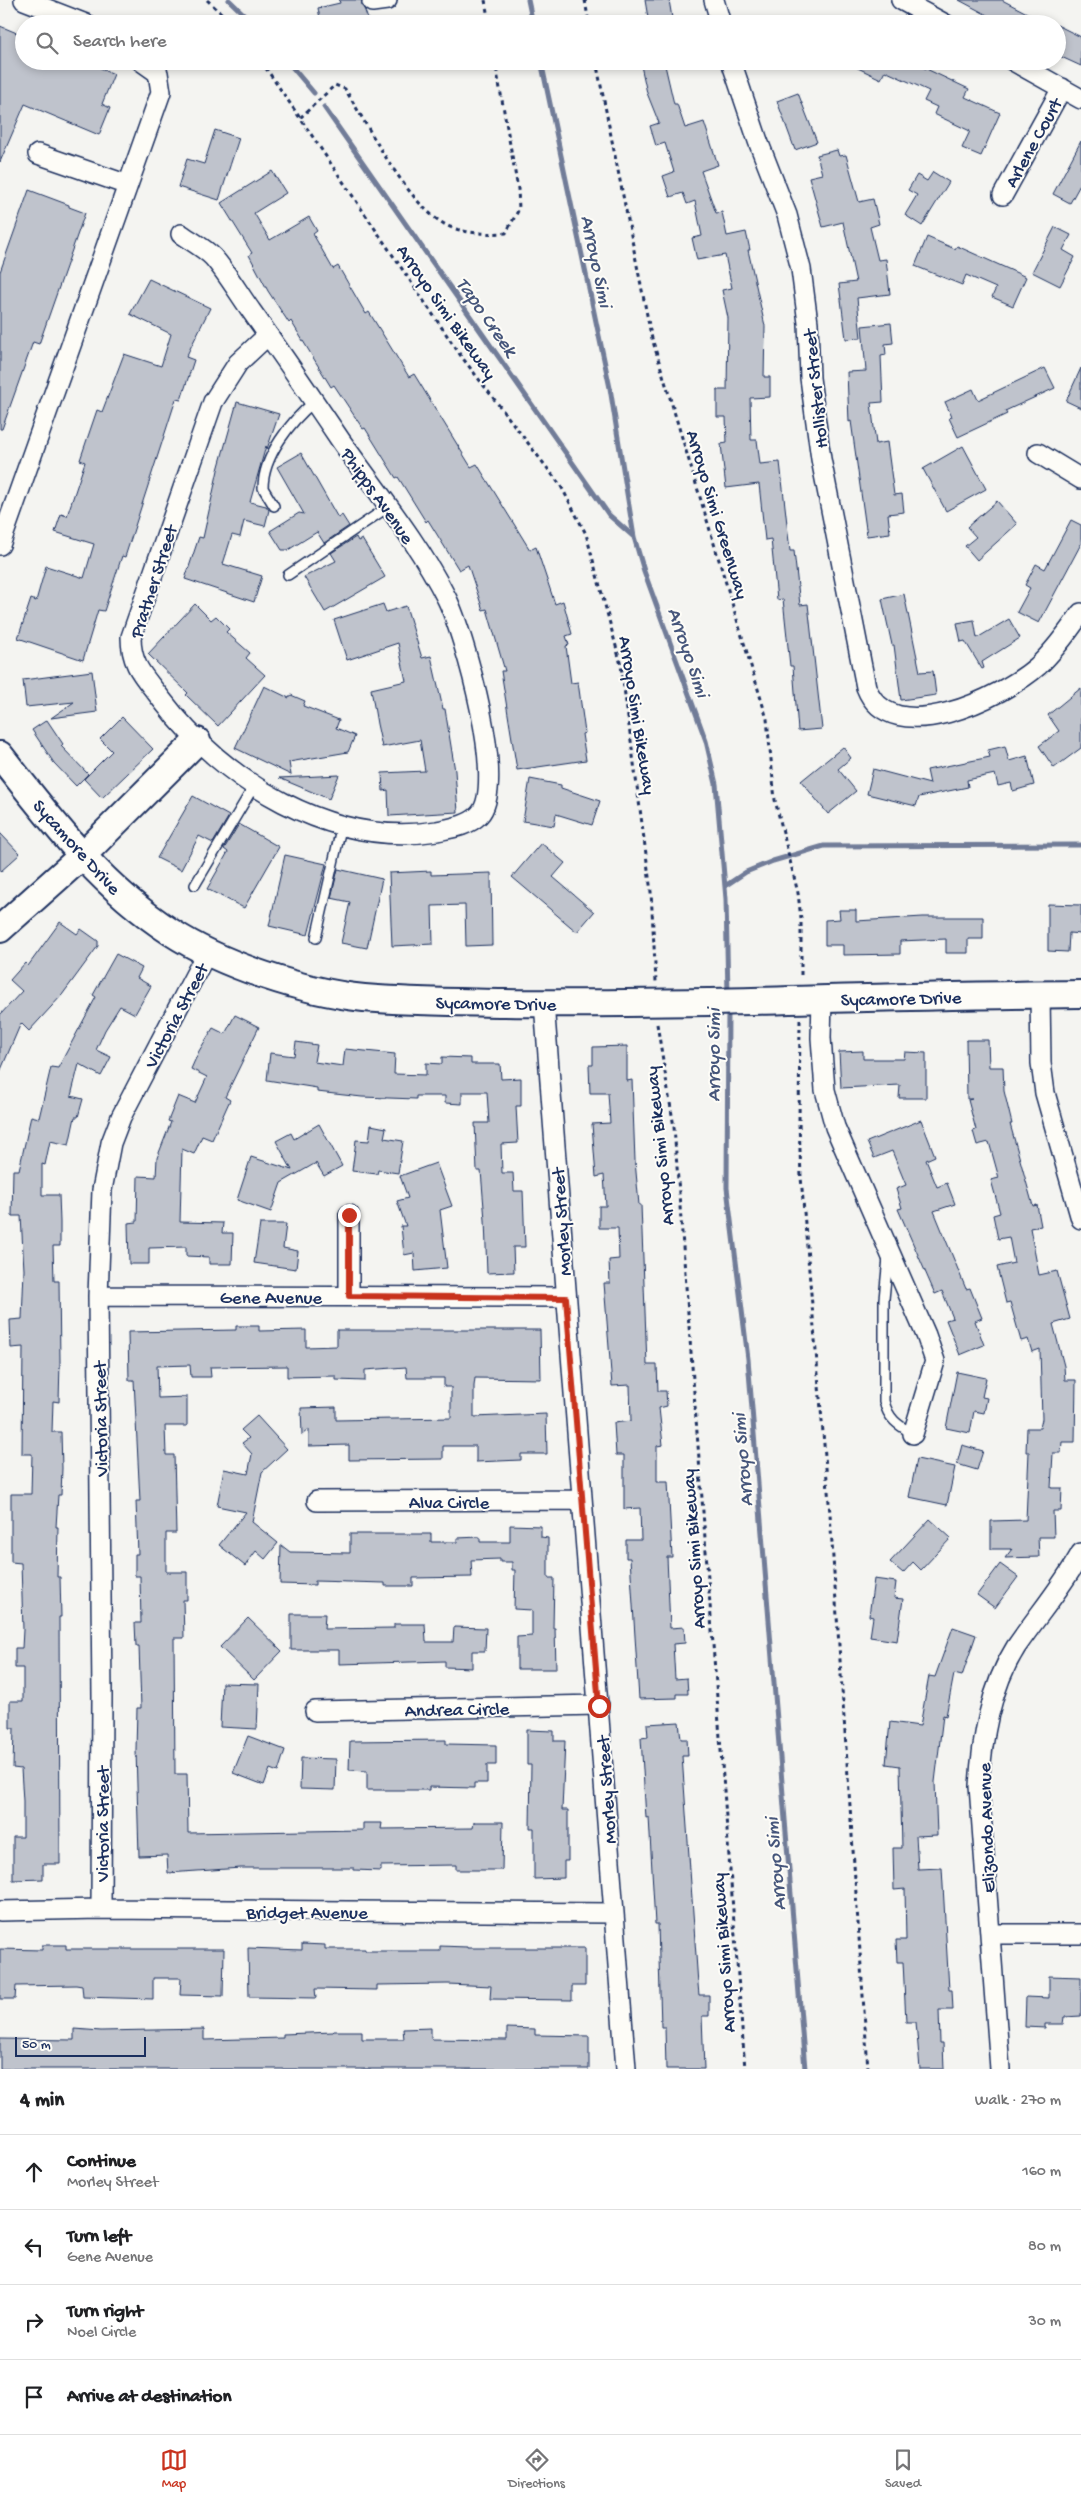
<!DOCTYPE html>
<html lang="en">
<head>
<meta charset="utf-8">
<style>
	:root { --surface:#fff; --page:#f6f6f6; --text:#202124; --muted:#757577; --line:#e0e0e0; --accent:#c8321e }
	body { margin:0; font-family:"Gochi Hand",sans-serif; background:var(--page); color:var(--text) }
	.scale { position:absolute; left:15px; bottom:12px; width:131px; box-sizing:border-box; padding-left:5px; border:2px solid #1b2f5e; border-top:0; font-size:14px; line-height:18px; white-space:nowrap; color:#1b2f5e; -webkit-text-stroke:4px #fdfcf7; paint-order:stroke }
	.stop { position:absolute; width:15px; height:15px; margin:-11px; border:4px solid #c8321e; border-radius:50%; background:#fff }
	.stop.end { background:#c8321e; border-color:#fff; box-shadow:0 1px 5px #0008 }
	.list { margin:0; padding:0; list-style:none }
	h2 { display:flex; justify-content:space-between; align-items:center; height:65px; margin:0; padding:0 20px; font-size:21px }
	h2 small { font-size:16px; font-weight:400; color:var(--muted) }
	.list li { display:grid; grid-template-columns:32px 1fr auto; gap:15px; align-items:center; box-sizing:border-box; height:75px; padding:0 20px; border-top:1px solid var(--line) }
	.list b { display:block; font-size:19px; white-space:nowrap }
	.list p { margin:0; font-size:16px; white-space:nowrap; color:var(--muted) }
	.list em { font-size:16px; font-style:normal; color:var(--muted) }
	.icon { flex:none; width:28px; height:28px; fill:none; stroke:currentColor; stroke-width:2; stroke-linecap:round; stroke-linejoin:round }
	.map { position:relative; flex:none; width:1081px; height:2069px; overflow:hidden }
	.search { position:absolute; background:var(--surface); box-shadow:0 2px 8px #0003; left:15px; right:15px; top:15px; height:55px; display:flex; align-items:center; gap:12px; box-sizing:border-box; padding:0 18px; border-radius:28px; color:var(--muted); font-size:19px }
	.sheet { height:365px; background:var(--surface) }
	nav { display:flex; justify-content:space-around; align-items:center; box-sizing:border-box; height:70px; border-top:1px solid var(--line); background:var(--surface); font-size:14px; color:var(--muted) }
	nav a { display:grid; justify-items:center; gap:2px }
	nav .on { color:var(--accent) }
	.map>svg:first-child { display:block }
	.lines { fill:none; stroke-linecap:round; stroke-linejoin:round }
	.stream { stroke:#717c98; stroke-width:5 }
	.building { fill:#bfc3cc; stroke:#1b2f5e }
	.lane-casing { stroke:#1b2f5e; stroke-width:12 }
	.street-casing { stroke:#1b2f5e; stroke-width:22 }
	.secondary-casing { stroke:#1b2f5e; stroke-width:30 }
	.path { stroke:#1b2f5e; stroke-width:3; stroke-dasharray:4 4; stroke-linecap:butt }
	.lane { stroke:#fdfcf7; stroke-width:9 }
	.street { stroke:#fdfcf7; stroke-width:19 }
	.secondary { stroke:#fdfcf7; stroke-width:26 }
	.route { stroke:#c8321e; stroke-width:6 }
	.labels { text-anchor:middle; stroke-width:4; stroke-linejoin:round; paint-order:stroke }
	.street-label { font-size:19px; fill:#1b2f5e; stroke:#fdfcf7 }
	.water-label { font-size:20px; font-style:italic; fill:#46567b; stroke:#fdfcf7 }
</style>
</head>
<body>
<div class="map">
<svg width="1081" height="2069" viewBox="0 0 1081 2069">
	<rect width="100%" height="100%" fill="#f4f4f1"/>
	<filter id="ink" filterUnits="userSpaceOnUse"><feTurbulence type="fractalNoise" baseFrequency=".02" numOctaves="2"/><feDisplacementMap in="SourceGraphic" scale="10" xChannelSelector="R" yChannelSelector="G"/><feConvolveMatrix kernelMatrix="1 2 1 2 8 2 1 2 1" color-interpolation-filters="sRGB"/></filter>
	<g filter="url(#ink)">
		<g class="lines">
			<path class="stream" d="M229,0L254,24
				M528,0L533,24
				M287,61L314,93
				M541,61L610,388L634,537L644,571L706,741L716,784L726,899L728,995
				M324,107L609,515L634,537
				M725,886L746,872L773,861L824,846L1081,845
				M728,1009L727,1188L748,1359L805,2069"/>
		</g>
		<path class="building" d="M339,0H361L369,22L321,24L318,8L340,3Z
			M645,0H669L673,24H649Z
			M959,0H1002L1048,24H1004Z
			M1057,25L1081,37V66L1057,55Z
			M0,26L24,36V61H85L114,74L102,104L110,108L99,135L25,104L0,162Z
			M640,61H664L674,104H677L685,128L704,122L718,165L701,171L716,213L722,212L727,236L746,232L750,250H748L765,326L764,377H770V397L750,398L751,440H757L760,464L780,462L790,551H794L800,605L808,604L822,729L798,731L793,666H790L783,599L777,600L771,539L765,540L759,484L726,488L721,444L727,443L726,417H717V390H727L728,318L722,290L732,288L725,255L697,260L692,238L702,236L695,201L687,204L683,193L670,197L663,176L674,172L665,143L656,146L650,126L659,123L647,93Z
			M843,61H922L920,66L969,89L965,97L1000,113L981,156L962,148L970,131L934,114L937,107L924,101L929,91L885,71L881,79Z
			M798,93L817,142L795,150L777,101Z
			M215,130L239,138L219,200L178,187L187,159L204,164Z
			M1081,141V183L1070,203L1053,194Z
			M837,150L839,156L846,155L859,202L873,199L879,224L870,227L878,260L886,259L890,294L857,298L861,338L846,339L839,284L856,282L843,222L823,227L809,177L822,174L817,155Z
			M272,171L286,193L254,213L270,240L309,217L317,231L313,234L333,269L338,266L366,314L369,312L409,377L414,374L471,467L477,464L530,550L536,547L555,604L563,601L572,634L566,636L569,645L566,646L571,683L578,682L585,733L582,734L586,760L517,770L501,671H505L487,609L483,610L468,565L459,570L428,520L426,522L398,477L396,478L365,428L363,429L334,385L331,387L300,336L291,321L289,323L268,291L249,255L252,253L221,203Z
			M933,172L949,182L922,226L905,215L917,195L908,190L917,175L927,181Z
			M29,190L69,205V207L85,213L39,344L33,342L2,429H0V272Z
			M1055,227L1071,235L1063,250L1075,257L1060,286L1032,272Z
			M927,237L955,249L957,246L1026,277L1013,306L992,297L996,288L966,275L962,285L915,266Z
			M149,279L210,308L186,357L194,360L181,400L176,399L125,557L122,556L104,611L98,610L83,660L18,638L31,599L36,601L46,566L84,578L94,544L55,532L61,514L67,516L85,462L80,460L97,410L102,412L124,354L161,366L171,334L130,314Z
			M891,323L893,343L885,344L886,355L881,356L883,402L871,403L876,444L887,442L894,495L902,494L904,512L888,514L890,533L867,536L851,421L849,422L847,372L866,371L862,326Z
			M1045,368L1055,388L1005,411L1007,414L958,437L949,418L952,417L945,402L973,389L978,400Z
			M1081,368V408L1066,401Z
			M237,402L279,414L267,449L266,446L250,502L266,506L269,510L265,526L244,521L240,537L232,535L223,564L262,576L254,602L185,579L199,537L203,538L218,470Z
			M963,446L986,489L946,511L923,469Z
			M301,453L338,518L342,515L349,526L324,543L317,532L288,550H282L270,531L299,513L304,514L277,467Z
			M997,501L1017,524L977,560L965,546L976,537L967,527Z
			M1071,520L1081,525V544L1039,623L1017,612L1030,588L1025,585L1036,564L1045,569Z
			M356,537L358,541L362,539L385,577L325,612L304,577L336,561L331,553Z
			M904,594L920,672L933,671L936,695L901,700L894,645H892L882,599Z
			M195,604L211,620L216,616L229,629L226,632L250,653L246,658L265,675L218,726L186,695L188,693L148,654Z
			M383,604L386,612L406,606L422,658L431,656L443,709H445L455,771L458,812L389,816L388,790L383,791L382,773L425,771L420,740L382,747L377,724L371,689L406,681L398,643L347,660L334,620Z
			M1009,619L1020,638L982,662L984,668L982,669L965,641L961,642L957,623L974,620L977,638Z
			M92,671L97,712L51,718L74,702L26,707L23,680Z
			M264,686L289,698L291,695L305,701L303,706L339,720L336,728L355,736L348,752L289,762L291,775L235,748Z
			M1081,688V748L1054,768L1039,746L1059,731L1048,715Z
			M122,717L153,749L102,798L84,779L112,751L100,739Z
			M47,720L63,744L61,746L88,774L76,786L54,763L32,730Z
			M1005,746L1009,761L1027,756L1034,785L1013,791L1011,783L998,786L995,774L967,780L968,787L919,797L916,806L867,794L873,769L930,784L927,770L990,757L988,750Z
			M843,747L851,758L838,769L856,791L828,814L801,781Z
			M339,775L329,799L279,778Z
			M530,779L561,785V788L600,801L592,825L556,814L554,826L523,821Z
			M193,796L229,816L213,843L199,836L181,870L157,858Z
			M239,824L279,847L244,908L207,889L228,852L224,849Z
			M0,833L20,854L0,872Z
			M541,843L565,863L553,877L594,912L577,932L512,877Z
			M285,855L326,864L308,935L269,926Z
			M338,869L382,879L367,948L341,943L350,902L331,898Z
			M431,871V875L491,873L492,945L466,946L465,905L432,906L433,944L392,946L389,873Z
			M1048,904L1081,905V934L1069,933L1068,952L1048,951Z
			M839,910H856V921L923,917H983V939H968V953H946V939L900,941V954L843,955V945H825V920L840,919Z
			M60,922L77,934L81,929L98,941V946L62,995L29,1031L21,1023L0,1072V1015L22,991L10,980L25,963L28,966Z
			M116,954L142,968L137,978L151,986L135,1014L120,1006L105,1030L96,1050L111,1057L101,1076L79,1064L71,1096L83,1099L78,1117H75L69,1145L50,1141L45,1165L42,1164V1195H59L60,1222V1246H53L54,1281H59L60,1362L59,1402L53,1401L52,1432H61L62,1468L61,1495H58L56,1527H58L57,1577H60L61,1617H59L60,1864H43V1879L13,1880V1837H23V1801L21,1769L13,1768L14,1728H10V1701H23V1668H15V1648H22L23,1630L21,1563L11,1562V1494H31L32,1454H22L23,1347L11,1348L10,1320L22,1319L24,1270L21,1216H12L13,1170H19L31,1116L39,1118L51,1067L58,1068L96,997L93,995Z
			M235,1015L259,1027L225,1097L230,1100L212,1140L202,1136L194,1154L182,1149L180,1222L223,1223L222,1233H233L232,1264H209V1257L186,1256V1247L149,1248V1264H129L128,1223L137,1222L138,1176L156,1177L157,1158L171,1122L168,1121L178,1096L195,1103L207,1077L191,1069L199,1051L213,1028L225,1034Z
			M966,1040H988L989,1067H1003L1004,1091L1012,1124H1010L1033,1206L1037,1205L1041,1226L1030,1228L1039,1275L1057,1271L1070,1319L1053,1324L1064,1366L1065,1380H1076L1075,1442H1062L1061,1453H1053L1051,1488H1062L1061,1511H1053L1054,1537H1038L1039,1557L1005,1558L1012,1549H991V1521L1026,1520L1029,1452H1026L1027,1428H1040L1042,1419L1040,1349L1032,1352L1028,1339L1021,1341L1010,1302L1006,1303L997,1267L1014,1263L1009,1237L998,1239L993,1215L1000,1213L991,1180L999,1178L989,1142L977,1145L973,1131L976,1130L968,1100L972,1099H967Z
			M296,1042L317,1045L314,1062L343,1066L345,1049L395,1054L394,1074L426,1075V1063L442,1064V1057L471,1058V1064H500L501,1079L521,1078V1106H516L518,1143L501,1144L502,1173H513L514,1191H523L525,1247H513L514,1272L487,1273L485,1220L481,1171H477L475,1123H489L487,1092H462V1104L445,1103V1096H416V1099L362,1097L317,1092V1088L267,1080L270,1053L294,1056Z
			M627,1046V1081L632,1080L635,1161L639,1205H641L647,1365H657L658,1391H666L667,1406L659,1408L663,1445L657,1446V1482H668L672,1557H667L670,1628L684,1627L685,1643L673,1644L675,1679L687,1678L688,1694H677V1698L639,1699L630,1558H626V1540H641L640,1508L624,1509V1455H616L614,1423L631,1421L630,1385L612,1386L604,1283H610L609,1260L619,1259L618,1228H599V1206H606L604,1175L596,1177L592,1124L610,1123L608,1093H590L589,1065H593V1047Z
			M863,1051V1059H904L905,1052L926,1053V1098H899L900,1085L841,1088L839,1052Z
			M921,1120L935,1156L926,1160L937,1187L947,1183L955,1204L934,1211L966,1289L970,1288L982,1318L975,1321L984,1345L960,1355L946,1320L953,1318L942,1291L935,1294L898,1209L902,1208L896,1189L906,1185L892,1151L874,1158L867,1142Z
			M319,1124L342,1166L324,1176L316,1163L281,1183L271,1212L237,1200L251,1157L292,1170L276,1141L291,1133L294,1139Z
			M371,1125L386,1128L384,1138L403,1141L398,1173L378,1170L377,1174L352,1171L356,1140L369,1141Z
			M436,1163L452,1206L440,1210L447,1268L415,1271L414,1253L404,1255L401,1226H406L397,1201L408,1198L400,1176Z
			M260,1224H286L283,1248L298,1251L296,1269L254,1263Z
			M236,1326H259V1331L306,1330V1347L337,1346V1330H540L541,1379L475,1378L474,1386V1417L546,1414L547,1454H521V1460L476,1462V1446H443V1459L349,1460V1445L309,1446V1429L302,1435L301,1408L336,1407V1420L451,1418V1387H444V1378H407L406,1367L365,1370V1381L336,1380V1376L287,1377V1366L210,1367L211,1377H191L190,1365L157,1366L158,1398L187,1397V1426H165L166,1455H174L176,1533H166V1572H187V1600H183L184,1638H174L175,1774H187L188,1833L363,1830V1823H382L381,1829L473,1828L474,1822H503L502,1870H456V1865L381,1866V1871L354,1870V1868H241L168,1873L167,1855L139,1856L136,1750L137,1708H141L139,1646H136L135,1623H141L140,1576H135V1554H138L136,1501H140L134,1380H129L128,1332L236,1330Z
			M957,1372L986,1378L982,1397L987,1398L984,1413L974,1411L970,1433L946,1428Z
			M257,1416L287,1449L262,1472L252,1522L278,1543L265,1559L256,1551L245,1566L219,1545L246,1512L217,1506L224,1469L248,1474L252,1454L242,1443L249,1438L241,1430Z
			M962,1445L983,1451L977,1470L957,1464Z
			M917,1459L955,1467L947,1505L909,1497Z
			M930,1519L951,1538L921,1570L913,1562L903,1573L890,1562Z
			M510,1525L541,1526V1537L548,1538V1578H554L553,1628H555L556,1669H517V1637L532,1636V1610L514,1609L515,1570H512V1562H500V1559L471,1560L472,1577L413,1578V1586H385V1583L315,1581V1585L280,1584L281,1545L290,1552L350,1553V1534H431V1542H457V1538L480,1537V1542H510Z
			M1000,1564L1018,1577L995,1608L977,1595Z
			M874,1579L896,1582L894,1598L903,1599L897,1641L870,1637L873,1617L869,1616Z
			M291,1614H325L324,1629L394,1628V1624H425L426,1642H453L454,1627L486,1628L485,1651H472V1668L445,1667V1661L339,1664V1650H291Z
			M248,1618L282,1651L254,1680L220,1647Z
			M953,1627L976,1635L962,1676L954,1674L946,1716L943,1715L935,1782L937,1835L916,1836L918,1869L942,1868L949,1990H952L953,2010H939L940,2043H943L944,2069H920L916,2022H906L903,1962H897L896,1940H906L905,1889L894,1890L893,1848H902L900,1766L886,1764L890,1722L920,1726L929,1676L935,1677Z
			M222,1683L259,1684L257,1729L220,1727Z
			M679,1722L681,1739H687L688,1756H682L698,1984L699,1995H709V2016H702L704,2069H666L665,2027H661L658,1924H655L649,1817L646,1818L641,1738L648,1737L647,1724Z
			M527,1730L554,1731V1741H565L562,1810H568V1861H564V1878L534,1879V1828H530L531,1765H527Z
			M248,1736L285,1750L278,1772L270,1769L264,1785L233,1773Z
			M446,1740V1744L496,1745V1765H487V1783H474V1788L429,1787V1790H367V1771L349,1770L350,1741Z
			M301,1758L336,1759L335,1790L300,1789Z
			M302,1944L325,1945V1949H365V1951H440V1946L467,1947V1948H585V1986H572V2000L490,1999L491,1986L448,1984L377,1985V1990L315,1989L316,1998L249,1997L248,1948L302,1950Z
			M42,1945H66V1949H224L223,1996L180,1995L181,1978H153V1999L83,1997L82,1986L76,1985L16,1986L15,1999H0V1949L42,1950Z
			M1049,1976L1081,1977V2016L1064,2017L1063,2024H1045V2028L1025,2027L1026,1997L1049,1998Z
			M431,2028V2039L507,2040V2028L535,2029V2035L589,2036V2069H0V2039L74,2040V2029L101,2031L204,2029V2040L283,2038V2034L333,2032L334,2031H362V2039H404L403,2029Z"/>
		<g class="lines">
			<g class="lane-casing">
				<path id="lane" d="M274,506L263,488C263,456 291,421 314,402
					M288,575L388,507
					M195,885L254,786
					M316,938L342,824
					M888,1258L884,1299V1401C888,1419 898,1425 913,1434"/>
			</g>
			<g class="street-casing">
				<path id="street" d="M24,0L86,24
					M714,0L721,24
					M901,0L945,24
					M372,2L387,0
					M731,61L758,141L787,215L801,269L808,323L810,378L821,459L866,687C891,752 1003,697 1038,666C1055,650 1068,632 1081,613
					M1013,61L1081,99
					M38,154L128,185
					M1003,195L1062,88
					M181,234C191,241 204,248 213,257C227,273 239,294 252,312C282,354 312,398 341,441C377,492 419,543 447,599C464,634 508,786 479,815C468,826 452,828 437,831C332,848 224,782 162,700C145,677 131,667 131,637L213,402L238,363L268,335
					M1038,453L1081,479
					M0,545L161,92L158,73L141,61
					M1040,995L1041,1063L1045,1093L1081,1219
					M822,999L821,1038L825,1090L835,1127L926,1335L935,1361L913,1434
					M544,1003L626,2069
					M98,1296L565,1297
					M349,1296V1215
					M317,1501L582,1500
					M315,1711L599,1705
					M101,1909L102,1695L98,1296L102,1190L111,1143L121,1117L207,952
					M0,1911L101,1909L614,1913
					M990,1934H1081
					M1000,2069L979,1786C982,1739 990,1688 1016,1647C1037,1616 1063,1586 1081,1553"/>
			</g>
			<g class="secondary-casing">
				<path id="secondary" d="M0,755C51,820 100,886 171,932C222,965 304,992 364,998C411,1002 458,1002 505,1003C574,1004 642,1003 711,1002C834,999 958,995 1081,994
					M0,929L82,856L197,741"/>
			</g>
			<path class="path" d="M207,0L233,24
				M485,0L489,24
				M585,0L589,24
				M261,61L300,118
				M495,61L518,189L519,209L506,233C487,234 469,234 450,227C409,209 369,127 345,89L335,85L300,118L461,356L561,486L586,534L621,665L651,892L656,982
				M596,61L651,335L767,719L775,800L798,893L801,919V978
				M800,1020L799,1123L801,1177L830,1514L868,2069
				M657,1024L674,1127L745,2069"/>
			<use href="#lane" class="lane"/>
			<use href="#street" class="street"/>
			<use href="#secondary" class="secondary"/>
		</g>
	</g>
	<g class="lines" filter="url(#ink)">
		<path class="route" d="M349,1215V1296L566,1298L599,1706"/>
	</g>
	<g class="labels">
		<g class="street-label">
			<text transform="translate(1032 142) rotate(-61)" y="7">Arlene Court</text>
			<text transform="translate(448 311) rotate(55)" y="7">Arroyo Simi Bikeway</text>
			<text transform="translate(814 389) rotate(-96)" y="7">Hollister Street</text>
			<text transform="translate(379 495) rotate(55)" y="7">Phipps Avenue</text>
			<text transform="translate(719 514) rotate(73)" y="7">Arroyo Simi Greenway</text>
			<text transform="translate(152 581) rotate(-72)" y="7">Prather Street</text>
			<text transform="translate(639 715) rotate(81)" y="7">Arroyo Simi Bikeway</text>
			<text transform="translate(78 846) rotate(48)" y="7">Sycamore Drive</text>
			<text transform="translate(901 997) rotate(-1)" y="7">Sycamore Drive</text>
			<text transform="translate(496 1002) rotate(1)" y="7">Sycamore Drive</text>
			<text transform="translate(175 1015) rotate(-62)" y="7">Victoria Street</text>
			<text transform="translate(658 1146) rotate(-96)" y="7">Arroyo Simi Bikeway</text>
			<text transform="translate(560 1222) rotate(-94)" y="7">Morley Street</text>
			<text x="271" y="1303">Gene Avenue</text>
			<text transform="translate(99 1419) rotate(-91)" y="7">Victoria Street</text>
			<text x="449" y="1508">Alva Circle</text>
			<text transform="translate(692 1549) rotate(-94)" y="7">Arroyo Simi Bikeway</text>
			<text transform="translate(457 1708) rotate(-1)" y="7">Andrea Circle</text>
			<text transform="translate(605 1790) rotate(-94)" y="7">Morley Street</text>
			<text transform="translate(101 1824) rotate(-90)" y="7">Victoria Street</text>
			<text transform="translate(985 1828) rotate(-92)" y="7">Elizondo Avenue</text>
			<text x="307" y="1918">Bridget Avenue</text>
			<text transform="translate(722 1953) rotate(-94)" y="7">Arroyo Simi Bikeway</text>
		</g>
		<g class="water-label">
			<text transform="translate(598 261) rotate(78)" y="7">Arroyo Simi</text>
			<text transform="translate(488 316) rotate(55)" y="7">Tapo Creek</text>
			<text transform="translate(690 652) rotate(71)" y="7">Arroyo Simi</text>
			<text transform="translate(712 1055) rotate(-90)" y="7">Arroyo Simi</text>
			<text transform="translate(741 1460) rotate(-95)" y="7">Arroyo Simi</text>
			<text transform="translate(774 1864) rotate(-95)" y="7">Arroyo Simi</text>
		</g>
	</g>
</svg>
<div class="scale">50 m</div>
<div class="stop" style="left:599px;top:1706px"></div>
<div class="stop end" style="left:349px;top:1215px"></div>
<div class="search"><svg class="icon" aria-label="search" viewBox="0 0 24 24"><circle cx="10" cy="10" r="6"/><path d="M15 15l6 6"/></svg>Search here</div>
</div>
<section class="sheet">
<h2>4 min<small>Walk · 270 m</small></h2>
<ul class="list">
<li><svg class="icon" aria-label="ahead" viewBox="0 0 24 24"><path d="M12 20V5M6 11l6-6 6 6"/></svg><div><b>Continue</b><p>Morley Street</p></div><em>160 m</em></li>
<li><svg class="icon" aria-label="left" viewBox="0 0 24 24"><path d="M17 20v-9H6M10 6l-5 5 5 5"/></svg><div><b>Turn left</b><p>Gene Avenue</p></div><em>80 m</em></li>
<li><svg class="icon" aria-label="right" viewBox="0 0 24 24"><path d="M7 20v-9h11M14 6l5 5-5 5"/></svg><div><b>Turn right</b><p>Noel Circle</p></div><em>30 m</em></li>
<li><svg class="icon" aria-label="arrive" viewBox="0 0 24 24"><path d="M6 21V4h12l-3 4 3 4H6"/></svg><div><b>Arrive at destination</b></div></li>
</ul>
</section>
<nav>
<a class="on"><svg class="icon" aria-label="map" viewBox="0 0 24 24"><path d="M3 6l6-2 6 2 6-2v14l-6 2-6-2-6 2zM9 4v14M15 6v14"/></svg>Map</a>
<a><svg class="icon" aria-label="directions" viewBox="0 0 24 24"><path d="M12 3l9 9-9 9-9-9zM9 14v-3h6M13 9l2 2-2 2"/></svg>Directions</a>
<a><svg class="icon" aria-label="saved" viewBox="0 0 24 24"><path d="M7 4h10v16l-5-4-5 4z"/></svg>Saved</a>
</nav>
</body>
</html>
